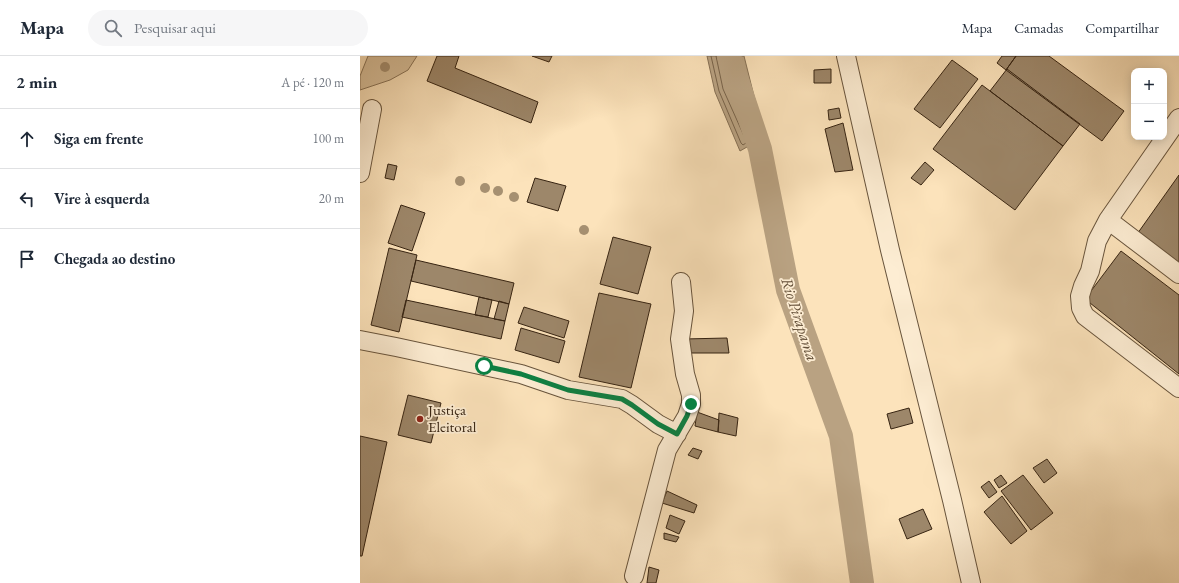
<!DOCTYPE html>
<html lang="pt">
<head>
<meta charset="utf-8">
<style>
	:root { --surface:#fff; --page:#f6f6f7; --text:#1f2937; --muted:#747a83; --line:#e0e1e3 }
	body { margin:0; font-family:"EB Garamond",serif; background:var(--page); color:var(--text) }
	.controls { position:absolute; right:12px; top:12px; display:grid; overflow:hidden; border-radius:8px; box-shadow:0 2px 10px #0003 }
	.controls button { width:36px; height:36px; display:grid; place-items:center; padding:0; border:0; border-bottom:1px solid var(--line); background:var(--surface); color:var(--text); font:20px sans-serif }
	.stop { position:absolute; width:12px; height:12px; margin:-9px; border:3px solid #0b8043; border-radius:50%; background:#fff }
	.stop.end { background:#0b8043; border-color:#fff; box-shadow:0 1px 4px #0008 }
	.list { margin:0; padding:0; list-style:none }
	h2 { display:flex; justify-content:space-between; align-items:center; height:52px; margin:0; padding:0 16px; font-size:17px }
	h2 small { font-size:13px; font-weight:400; color:var(--muted) }
	.list li { display:grid; grid-template-columns:26px 1fr auto; gap:12px; align-items:center; box-sizing:border-box; height:60px; padding:0 16px; border-top:1px solid var(--line) }
	.list b { display:block; font-size:15px; white-space:nowrap }
	.list em { font-size:13px; font-style:normal; color:var(--muted) }
	.icon { flex:none; width:22px; height:22px; fill:none; stroke:currentColor; stroke-width:2; stroke-linecap:round; stroke-linejoin:round }
	.map { position:relative; flex:none; width:819px; height:527px; overflow:hidden }
	header { display:flex; align-items:center; gap:24px; box-sizing:border-box; height:56px; padding:0 20px; background:var(--surface); border-bottom:1px solid var(--line) }
	header strong { font-size:19px }
	nav { display:flex; gap:22px; margin-inline-start:auto; font-size:14px }
	.search { width:280px; height:36px; background:var(--page); display:flex; align-items:center; gap:10px; box-sizing:border-box; padding:0 14px; border-radius:22px; color:var(--muted); font-size:15px }
	main { display:flex }
	aside { flex:1; background:var(--surface) }
	.map>svg:first-child { display:block }
	.green { fill:#dbc39e; stroke:#897458 }
	.water { fill:#b9a282; stroke:#857055 }
	.lines { fill:none; stroke-linecap:round; stroke-linejoin:round }
	.shore { stroke:#78634a; stroke-width:1 }
	.river { stroke:#b9a282; stroke-width:24 }
	.building { fill:#9d876a; stroke:#372412 }
	.minor-casing { stroke:#68543c; stroke-width:20 }
	.minor { stroke:#fdedd3; stroke-width:18 }
	.tree { fill:#a69071 }
	.route { stroke:#0b8043; stroke-width:5 }
	.poi-dot { fill:#8f2418; stroke:#fdedd3; stroke-width:1.5 }
	.labels { text-anchor:middle; stroke-width:3.5; stroke-linejoin:round; paint-order:stroke }
	.poi-label { font-size:15px; fill:#372412; stroke:#fdedd3; text-anchor:start }
	.water-label { font-size:16px; font-style:italic; fill:#645039; stroke:#fdedd3 }
</style>
</head>
<body>
<header>
<strong>Mapa</strong>
<div class="search"><svg class="icon" aria-label="search" viewBox="0 0 24 24"><circle cx="10" cy="10" r="6"/><path d="M15 15l6 6"/></svg>Pesquisar aqui</div>
<nav><a>Mapa</a><a>Camadas</a><a>Compartilhar</a></nav>
</header>
<main>
<aside>
<h2>2 min<small>A pé · 120 m</small></h2>
<ul class="list">
<li><svg class="icon" aria-label="ahead" viewBox="0 0 24 24"><path d="M12 20V5M6 11l6-6 6 6"/></svg><div><b>Siga em frente</b></div><em>100 m</em></li>
<li><svg class="icon" aria-label="left" viewBox="0 0 24 24"><path d="M17 20v-9H6M10 6l-5 5 5 5"/></svg><div><b>Vire à esquerda</b></div><em>20 m</em></li>
<li><svg class="icon" aria-label="arrive" viewBox="0 0 24 24"><path d="M6 21V4h12l-3 4 3 4H6"/></svg><div><b>Chegada ao destino</b></div></li>
</ul>
</aside>
<div class="map">
<svg width="819" height="527" viewBox="0 0 819 527">
	<rect width="100%" height="100%" fill="#fce3bb"/>
	<filter id="stains"><feTurbulence type="fractalNoise" baseFrequency=".005" numOctaves="4"/><feColorMatrix values="0 0 0 0 .2 0 0 0 0 .09 0 0 0 0 .02 0 0 0 .5 -.17"/></filter>
	<radialGradient id="worn" r=".72"><stop offset=".6" stop-color="#630" stop-opacity="0"/><stop offset="1" stop-color="#630" stop-opacity=".3"/></radialGradient>
	<path class="green" d="M8,0H57L48,14L30,24L0,34V20Z"/>
	<path class="water" d="M347,0H384L394,40L406,80L380,95L355,36Z"/>
	<g class="lines">
		<path class="shore" d="M351,0L359,35L381,87L383,89L401,77L390,41L381,0
			M356,0L363,33L384,80L386,81L395,76V74L386,42L376,0
			M362,0L369,31L378,53L381,54L382,51L370,0"/>
		<path class="river" d="M369,0L400,93L428,234L481,380L502,527"/>
	</g>
	<path class="building" d="M77,0H99L95,12L178,46L171,67L67,25Z
		M172,0H192L189,6Z
		M642,0H656L646,14L637,7Z
		M656,0H689L764,55L742,85L646,14Z
		M592,4L618,23L580,72L554,53Z
		M471,13V27H454V14Z
		M647,13L720,68L703,90L630,35Z
		M622,29L703,90L655,154L573,93Z
		M479,52L481,62L469,64L468,54Z
		M483,67L493,114L475,116L465,73Z
		M565,106L574,114L561,129L551,122Z
		M28,108L37,110L34,124L25,122Z
		M819,119V215L775,181Z
		M175,122L206,130L198,155L167,146Z
		M41,149L65,157L52,195L28,187Z
		M253,181L291,191L278,238L240,228Z
		M29,192L57,199L39,276L11,269Z
		M761,195L819,239V318L725,243Z
		M56,204L154,227L149,248L51,225Z
		M239,237L291,248L271,332L219,321Z
		M119,241L132,244L128,261L115,259Z
		M46,244L145,265L141,283L42,261Z
		M139,245L149,248L145,265L134,263Z
		M164,251L209,265L204,282L158,267Z
		M161,272L205,285L199,307L155,294Z
		M367,282L369,297H327L324,283Z
		M48,339L81,347L71,387L38,379Z
		M549,352L553,367L531,373L527,358Z
		M337,356L359,364L358,376L335,370Z
		M359,357L378,362L376,380L358,376Z
		M0,380L27,386L2,500H0Z
		M333,392L342,395L338,403L328,399Z
		M687,403L697,417L684,427L673,412Z
		M641,419L647,427L639,432L634,424Z
		M663,419L693,457L671,474L641,435Z
		M629,425L637,436L629,442L621,431Z
		M307,435L337,449L334,457L302,447Z
		M642,440L667,475L651,488L624,456Z
		M563,453L572,473L547,483L539,463Z
		M310,459L325,465L319,478L306,472Z
		M304,477L319,481L316,486L304,483Z
		M289,511L299,514L296,527H287Z"/>
	<g class="lines">
		<g class="minor-casing">
			<path id="minor" d="M486,0L530,194L592,444L611,527
				M819,62L748,164L737,185L730,215L723,230L720,240L721,252L725,260L819,332
				M0,117L12,53
				M748,164L819,218
				M0,284L36,291L161,318L208,334L262,343L272,349L298,368L317,378
				M274,520L307,394L327,360L331,348V339L325,318L320,283L324,255L321,226"/>
		</g>
		<use href="#minor" class="minor"/>
	</g>
	<g class="tree">
		<circle cx="25" cy="11" r="5"/>
		<circle cx="100" cy="125" r="5"/>
		<circle cx="125" cy="132" r="5"/>
		<circle cx="138" cy="135" r="5"/>
		<circle cx="154" cy="141" r="5"/>
		<circle cx="224" cy="174" r="5"/>
	</g>
	<g class="lines">
		<path class="route" d="M124,310L161,318L208,334L262,343L272,349L298,368L317,378L327,360L331,348"/>
	</g>
	<circle class="poi-dot" cx="60" cy="363" r="4"/>
	<g class="labels">
		<g class="poi-label">
			<text x="68" y="359">Justiça<tspan x="68" dy="17">Eleitoral</tspan></text>
		</g>
		<g class="water-label">
			<text transform="translate(440 263) rotate(72)" y="6">Rio Pirapama</text>
		</g>
	</g>
	<rect width="100%" height="100%" filter="url(#stains)"/>
	<rect width="100%" height="100%" fill="url(#worn)"/>
</svg>
<div class="controls">
<button>+</button>
<button>−</button>
</div>
<div class="stop" style="left:124px;top:310px"></div>
<div class="stop end" style="left:331px;top:348px"></div>
</div>
</main>
</body>
</html>
